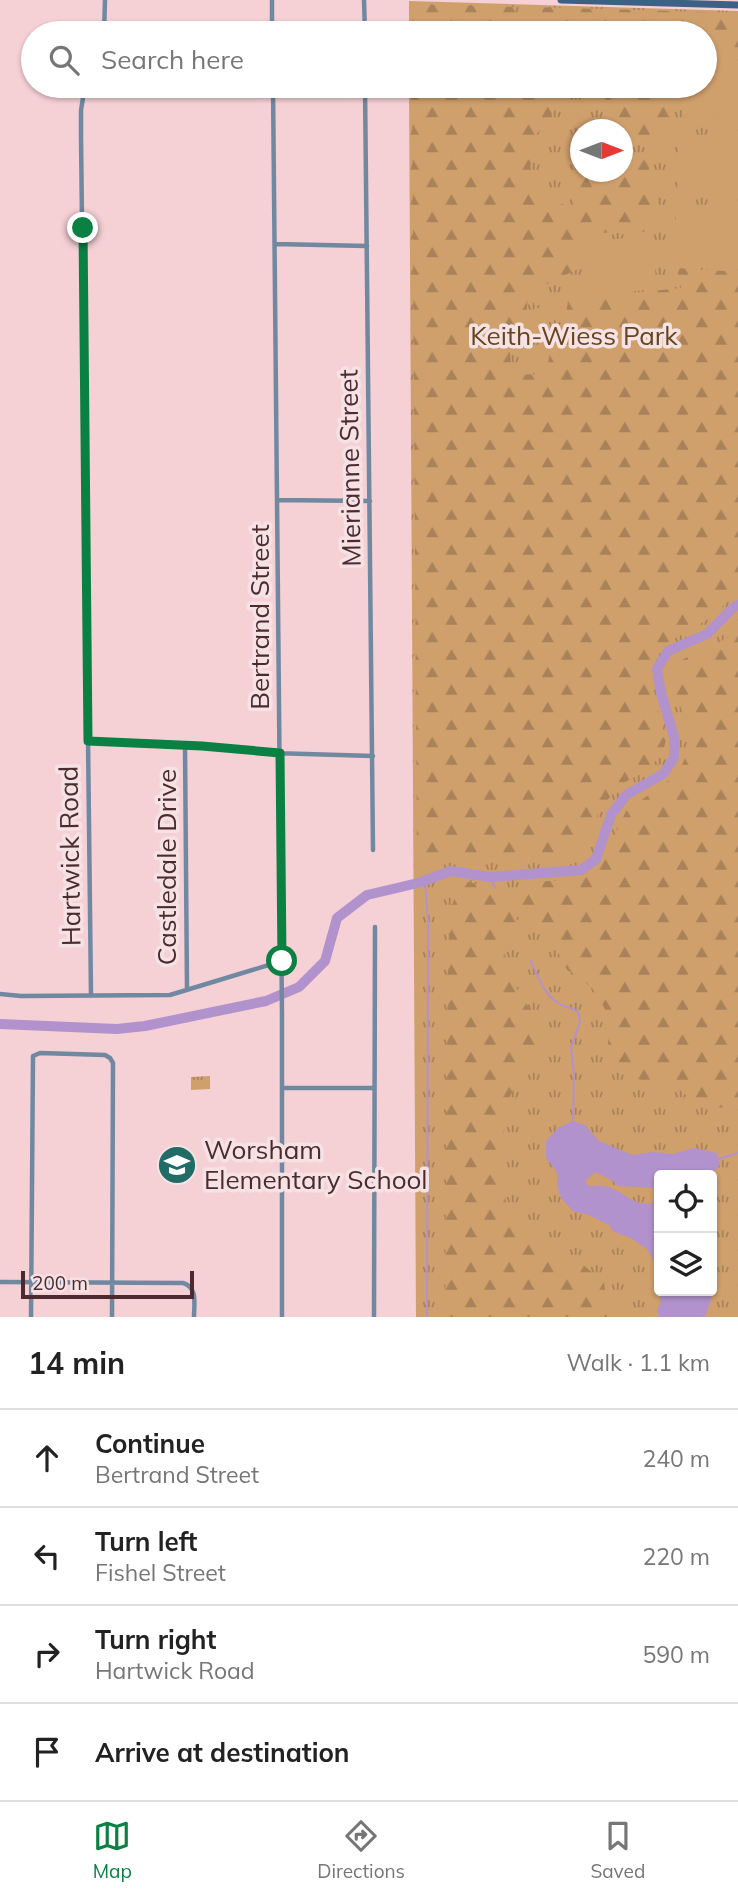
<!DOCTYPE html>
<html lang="en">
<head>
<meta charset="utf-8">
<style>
	:root { --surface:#fff; --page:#f6f6f6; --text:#222; --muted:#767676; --line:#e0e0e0; --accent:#0b8043 }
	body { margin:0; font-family:Mulish,sans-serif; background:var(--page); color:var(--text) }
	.controls { position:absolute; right:21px; bottom:21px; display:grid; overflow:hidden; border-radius:7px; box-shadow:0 2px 5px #0004 }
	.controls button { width:63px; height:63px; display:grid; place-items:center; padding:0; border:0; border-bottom:2px solid var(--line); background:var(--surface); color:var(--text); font:35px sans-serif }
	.compass { position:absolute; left:570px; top:119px; width:63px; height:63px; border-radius:50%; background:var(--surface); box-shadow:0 2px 5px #0004; rotate:90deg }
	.scale { position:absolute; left:21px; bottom:18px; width:173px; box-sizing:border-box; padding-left:7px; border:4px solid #4c2a30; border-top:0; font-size:19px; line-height:24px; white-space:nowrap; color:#4c2a30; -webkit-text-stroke:5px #f5e2e5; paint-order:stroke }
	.stop { position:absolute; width:21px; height:21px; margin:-16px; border:5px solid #0b8043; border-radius:50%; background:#fff }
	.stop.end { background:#0b8043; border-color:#fff; box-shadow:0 2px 7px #0008 }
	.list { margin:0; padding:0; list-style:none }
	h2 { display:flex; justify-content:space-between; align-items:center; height:91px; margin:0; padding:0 28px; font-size:30px }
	h2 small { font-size:23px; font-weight:400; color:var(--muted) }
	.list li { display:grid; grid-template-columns:46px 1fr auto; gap:21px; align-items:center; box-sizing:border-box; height:98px; padding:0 28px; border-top:2px solid var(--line) }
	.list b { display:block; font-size:26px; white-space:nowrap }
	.list p { margin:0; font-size:23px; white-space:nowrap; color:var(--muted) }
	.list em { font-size:23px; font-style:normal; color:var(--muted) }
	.icon { flex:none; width:38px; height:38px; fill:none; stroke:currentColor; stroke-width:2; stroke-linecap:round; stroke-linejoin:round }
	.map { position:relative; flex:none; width:738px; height:1317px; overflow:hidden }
	.search { position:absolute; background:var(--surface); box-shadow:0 2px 5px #0004; left:21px; right:21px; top:21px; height:77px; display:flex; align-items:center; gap:18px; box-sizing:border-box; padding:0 24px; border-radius:38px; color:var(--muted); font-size:26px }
	.sheet { height:483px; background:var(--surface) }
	nav { display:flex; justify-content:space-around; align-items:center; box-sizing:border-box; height:98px; border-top:2px solid var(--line); background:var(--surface); font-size:19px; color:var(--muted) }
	nav a { display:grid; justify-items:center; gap:4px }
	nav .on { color:var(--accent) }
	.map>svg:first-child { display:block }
	.grass { fill:url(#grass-tufts); fill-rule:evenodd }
	.forest { fill:url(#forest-firs) }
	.garden { fill:#cf9f6c }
	.water { fill:#b192cd; fill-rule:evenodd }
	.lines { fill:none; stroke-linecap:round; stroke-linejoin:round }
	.stream { stroke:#b192cd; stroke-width:2 }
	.river { stroke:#b192cd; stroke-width:10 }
	.street { stroke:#7089a1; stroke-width:4.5 }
	.secondary { stroke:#3c6184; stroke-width:7 }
	.route { stroke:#0b8043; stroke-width:9 }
	.labels { text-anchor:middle; stroke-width:7; stroke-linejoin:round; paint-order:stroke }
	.park-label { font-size:26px; fill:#67451c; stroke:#f5e2e5 }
	.street-label { font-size:26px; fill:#4c2a30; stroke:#f5e2e5 }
	.poi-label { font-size:26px; fill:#4c2a30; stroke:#f5e2e5; text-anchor:start }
</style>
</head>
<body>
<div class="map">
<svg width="738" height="1317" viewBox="0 0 738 1317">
	<defs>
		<pattern id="grass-tufts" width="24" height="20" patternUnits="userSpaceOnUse" patternTransform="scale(1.75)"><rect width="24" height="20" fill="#cf9f6c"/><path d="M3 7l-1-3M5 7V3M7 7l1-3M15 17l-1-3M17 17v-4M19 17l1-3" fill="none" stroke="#aa8259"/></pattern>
		<pattern id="forest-firs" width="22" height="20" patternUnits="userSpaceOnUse" patternTransform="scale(1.75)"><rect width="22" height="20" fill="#cf9f6c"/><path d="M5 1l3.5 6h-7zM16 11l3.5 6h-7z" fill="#aa8259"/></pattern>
	</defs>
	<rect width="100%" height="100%" fill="#f5d0d5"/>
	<path class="grass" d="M409,1L738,11V1317H416L409,86H705V33H409ZM580,130H622V172H580ZM659,1175H712V1291H659Z
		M210,1076V1089L191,1090V1077Z"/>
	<path class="forest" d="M411,4L515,7L516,33H412Z
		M532,7L738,13V53L705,52V33H534Z
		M412,86H531L555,110L536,135L527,185L550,200L571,207L583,172H622L623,165L637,164L641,157L649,165L650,184L658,203L644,232L590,233L577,242L578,269L528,293L525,334L509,342L512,375L546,374L552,342L564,331L568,300L681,288L677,268L738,272V593L730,596L717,614L665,644L648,674L666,740L662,755L645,771L620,785L600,809L588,837L558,854H527L508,861L460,856L433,857L417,863Z
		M601,86H673L672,131L654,148C638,142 630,130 614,129Z
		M738,630V1106L716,1108L691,1099L675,1086L631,1078L611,1068L608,1047L609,1017L596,992L578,976L567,970L553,942L535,928L526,924L506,900L522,883L577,879L601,865L626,811L678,774L688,751L689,729L672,685V667C692,651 718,647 738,630Z
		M457,879L488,887L521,924L504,951L512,981L543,1030L541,1040L509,1098L501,1152L506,1203L526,1239L552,1257L580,1262L604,1283L610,1317H445L448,943L451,930L445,907L453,904L457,895L450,890L443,893L442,887Z"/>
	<path class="garden" d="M705,64L738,65V118L683,117V86H705Z
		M678,136L738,137V191L677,189Z
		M676,208L738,210V263L674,261Z
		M652,236L657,289L585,296L580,242Z
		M534,295H555V305H534Z
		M534,308H555V318H535Z
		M519,348H540V358H519Z
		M519,361H540V371H519Z"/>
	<path class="water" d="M573,1121L585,1125L599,1141L632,1155L653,1152L673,1154L694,1148L717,1153L720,1165L711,1175H659V1259H653L647,1249L629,1237L614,1232L609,1225L589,1215L573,1211L561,1198L557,1186V1172L546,1158V1141L558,1128ZM595,1172L610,1179L618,1186L654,1188L657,1197L653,1203C635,1207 625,1193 611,1188C604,1185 595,1186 588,1186L585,1181Z
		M712,1282L713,1294L705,1317H659L657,1309L661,1302L659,1291H712Z"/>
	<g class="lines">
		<path class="stream" d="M490,877L495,888
			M425,881L428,921L427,1317
			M531,961C537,975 544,995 558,1003C565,1008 571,1006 578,1012L580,1022L571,1048L574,1074L573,1120
			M719,1159L738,1153"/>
		<path class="river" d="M0,1024L117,1029L145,1026L266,1001L299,987L325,961L337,918L367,895L418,883L451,871L490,877L581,870L596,859L611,815L626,795L663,774L674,758V737L661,693L657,669L668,651L707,634L734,607L738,605"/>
		<path class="street" d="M272,0V33
			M364,0L365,33
			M104,33L105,0
			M85,86L81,110V136L91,996
			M273,86L282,1015V1317
			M365,86L373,850
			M275,244L367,246
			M278,500L370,501
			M88,741L202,746L272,753L373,756
			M185,745L187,989
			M0,994L21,996L170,995L282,961
			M282,1088H374
			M0,1282L183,1283C198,1287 194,1304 194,1317
			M31,1317L33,1056L40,1053L105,1055L110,1058L113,1063L112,1317
			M374,1317L375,927"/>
		<path class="secondary" d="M561,0L738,5"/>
	</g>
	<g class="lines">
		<path class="route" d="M83,228L88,741L202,746L280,753L282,961"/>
	</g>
	<defs>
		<g id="school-disc" transform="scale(2.0125)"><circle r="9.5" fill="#216c66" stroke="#f5e2e5"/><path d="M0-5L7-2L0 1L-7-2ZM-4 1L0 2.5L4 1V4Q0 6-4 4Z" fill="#fff"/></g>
	</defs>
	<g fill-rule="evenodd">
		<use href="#school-disc" x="177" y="1165"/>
	</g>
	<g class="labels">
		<g class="park-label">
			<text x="574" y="345">Keith-Wiess Park</text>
		</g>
		<g class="street-label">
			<text transform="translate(350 468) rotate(-91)" y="9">Mierianne Street</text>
			<text transform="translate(260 617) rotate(-90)" y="9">Bertrand Street</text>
			<text transform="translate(70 856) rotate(-91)" y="9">Hartwick Road</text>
			<text transform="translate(167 867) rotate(-90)" y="9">Castledale Drive</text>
		</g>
		<g class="poi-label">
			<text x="204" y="1159">Worsham<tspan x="204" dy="30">Elementary School</tspan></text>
		</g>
	</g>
</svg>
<div class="controls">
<button><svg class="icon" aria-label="locate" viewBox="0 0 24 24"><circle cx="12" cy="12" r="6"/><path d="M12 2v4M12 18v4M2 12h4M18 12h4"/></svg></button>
<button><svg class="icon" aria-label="layers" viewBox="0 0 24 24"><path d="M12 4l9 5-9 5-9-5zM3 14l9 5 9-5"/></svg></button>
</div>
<svg class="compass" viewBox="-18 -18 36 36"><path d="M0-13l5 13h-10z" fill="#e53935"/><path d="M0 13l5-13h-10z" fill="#767676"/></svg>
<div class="scale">200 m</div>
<div class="stop" style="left:282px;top:961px"></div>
<div class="stop end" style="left:83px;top:228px"></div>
<div class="search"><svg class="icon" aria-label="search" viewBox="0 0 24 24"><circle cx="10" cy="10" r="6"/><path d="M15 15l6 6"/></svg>Search here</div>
</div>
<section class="sheet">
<h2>14 min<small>Walk · 1.1 km</small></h2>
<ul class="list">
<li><svg class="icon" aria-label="ahead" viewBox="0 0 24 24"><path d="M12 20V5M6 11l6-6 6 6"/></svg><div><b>Continue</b><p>Bertrand Street</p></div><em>240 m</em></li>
<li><svg class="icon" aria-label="left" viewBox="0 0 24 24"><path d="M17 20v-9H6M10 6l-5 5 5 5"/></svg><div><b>Turn left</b><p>Fishel Street</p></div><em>220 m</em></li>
<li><svg class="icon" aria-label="right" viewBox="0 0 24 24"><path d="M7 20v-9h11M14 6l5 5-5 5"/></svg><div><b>Turn right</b><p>Hartwick Road</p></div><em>590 m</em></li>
<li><svg class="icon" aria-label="arrive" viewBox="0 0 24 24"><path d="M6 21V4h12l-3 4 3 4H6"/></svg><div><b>Arrive at destination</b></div></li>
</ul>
</section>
<nav>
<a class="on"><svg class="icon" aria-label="map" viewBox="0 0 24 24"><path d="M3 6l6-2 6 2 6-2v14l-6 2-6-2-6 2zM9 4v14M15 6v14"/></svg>Map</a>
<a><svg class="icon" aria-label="directions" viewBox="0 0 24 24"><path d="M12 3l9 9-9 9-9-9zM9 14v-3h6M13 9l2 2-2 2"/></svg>Directions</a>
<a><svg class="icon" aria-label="saved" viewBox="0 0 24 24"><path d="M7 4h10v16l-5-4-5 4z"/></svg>Saved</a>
</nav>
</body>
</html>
